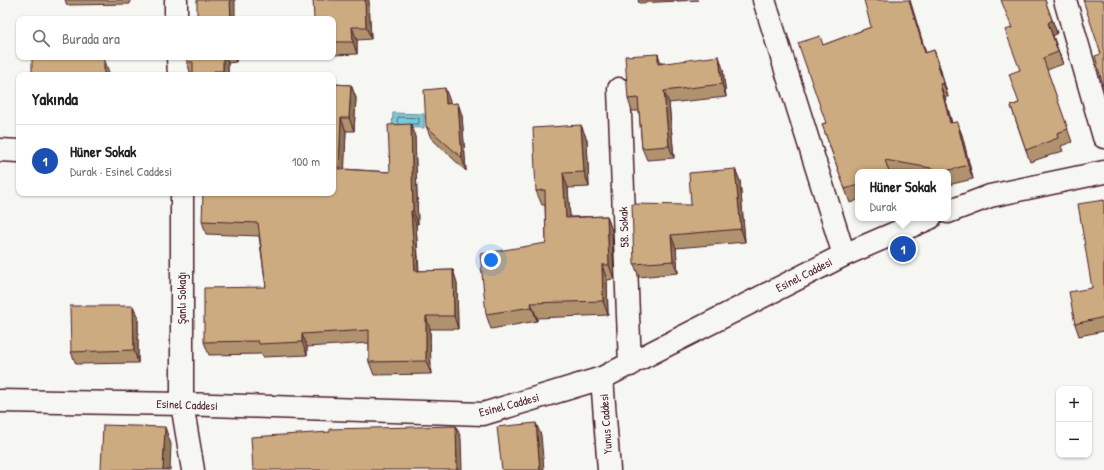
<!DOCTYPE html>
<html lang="tr">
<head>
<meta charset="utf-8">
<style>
	:root { --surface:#fff; --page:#f6f6f6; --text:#222; --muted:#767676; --line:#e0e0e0; --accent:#c8321e }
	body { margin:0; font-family:"Patrick Hand",sans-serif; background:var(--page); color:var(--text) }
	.controls { position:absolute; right:12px; bottom:12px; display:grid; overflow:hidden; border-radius:8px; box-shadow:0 1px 3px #0004 }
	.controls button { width:36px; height:36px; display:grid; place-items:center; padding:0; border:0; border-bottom:1px solid var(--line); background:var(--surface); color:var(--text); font:20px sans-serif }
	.you { position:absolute; left:491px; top:260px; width:14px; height:14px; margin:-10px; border:3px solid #fff; border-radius:50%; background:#1a73e8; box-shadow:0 0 0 6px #1a73e833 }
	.badge { display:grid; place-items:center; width:26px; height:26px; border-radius:50%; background:var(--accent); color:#fff; font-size:13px; font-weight:700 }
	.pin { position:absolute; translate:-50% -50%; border:2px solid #fff; box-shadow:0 1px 4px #0006 }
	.popup { position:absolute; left:855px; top:169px; width:96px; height:52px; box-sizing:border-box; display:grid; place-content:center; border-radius:8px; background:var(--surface); filter:drop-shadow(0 1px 3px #0005); font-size:13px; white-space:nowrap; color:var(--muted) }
	.popup b { font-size:15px; color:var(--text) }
	.popup::after { content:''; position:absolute; left:50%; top:100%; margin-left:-8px; border:8px solid transparent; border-top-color:var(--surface) }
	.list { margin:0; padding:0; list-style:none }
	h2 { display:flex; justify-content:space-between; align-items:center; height:52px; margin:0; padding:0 16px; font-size:17px }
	h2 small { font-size:13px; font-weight:400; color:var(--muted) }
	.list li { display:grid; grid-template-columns:26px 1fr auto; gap:12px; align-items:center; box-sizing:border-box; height:72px; padding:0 16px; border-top:1px solid var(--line) }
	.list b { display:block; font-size:15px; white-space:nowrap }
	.list p { margin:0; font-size:13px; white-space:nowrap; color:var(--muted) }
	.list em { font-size:13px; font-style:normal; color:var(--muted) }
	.icon { flex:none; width:22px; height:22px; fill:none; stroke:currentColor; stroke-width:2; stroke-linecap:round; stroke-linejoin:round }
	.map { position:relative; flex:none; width:1104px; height:470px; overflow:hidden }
	.search { position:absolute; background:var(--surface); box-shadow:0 1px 3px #0004; left:16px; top:16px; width:320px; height:44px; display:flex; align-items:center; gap:10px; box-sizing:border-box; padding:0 14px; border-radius:8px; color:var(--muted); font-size:15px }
	.panel { position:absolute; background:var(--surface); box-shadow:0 1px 3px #0004; left:16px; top:72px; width:320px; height:124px; border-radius:8px }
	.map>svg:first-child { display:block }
	.water { fill:#7ac9d7; stroke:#678592 }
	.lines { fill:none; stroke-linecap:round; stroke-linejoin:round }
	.shore { stroke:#5d6370; stroke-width:1 }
	.minor-casing { stroke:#4a1f2b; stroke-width:25 }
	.minor { stroke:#f6f6f2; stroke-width:22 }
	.wall { fill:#b0936e; stroke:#4a1f2b }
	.shaded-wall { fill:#90785a; stroke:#4a1f2b }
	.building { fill:#cdab80; stroke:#4a1f2b }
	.labels { text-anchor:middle; stroke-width:3; stroke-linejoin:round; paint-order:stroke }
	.street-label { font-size:12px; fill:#4a1f2b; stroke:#f6f6f2 }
</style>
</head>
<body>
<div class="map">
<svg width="1104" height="470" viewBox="0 0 1104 470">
	<rect width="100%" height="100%" fill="#f6f6f2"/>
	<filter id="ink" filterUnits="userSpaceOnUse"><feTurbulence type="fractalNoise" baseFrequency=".025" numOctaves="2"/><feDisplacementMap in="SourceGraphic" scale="8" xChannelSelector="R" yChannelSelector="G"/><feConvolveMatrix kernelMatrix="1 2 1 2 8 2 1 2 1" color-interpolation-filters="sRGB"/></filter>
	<g filter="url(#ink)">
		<path class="water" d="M393,113L424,114V128L392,127Z"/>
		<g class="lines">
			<path class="shore" d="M398,123L397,121L398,117L419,118V124H412"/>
			<g class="minor-casing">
				<path id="minor" d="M176,0V19
					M764,0L844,255
					M1065,0L1104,137
					M178,57L179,75
					M619,89L630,365
					M0,150L19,151
					M182,193V404L193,470
					M948,212L990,196L1104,172
					M602,378L609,470
					M0,401L182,404L483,414L602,378L844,255L930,218"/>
			</g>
			<use href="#minor" class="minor"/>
		</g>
		<path class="wall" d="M65,0H130V4L67,5Z
			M638,0H698L639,3Z
			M1045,0L1057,33L1053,36L1063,64L1047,70L1072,142L1061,146L1063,151L1030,162L1011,106L1019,103L1020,70L1012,28Z
			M369,2L371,39L357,40V54L333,55V19Z
			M871,27L925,53L934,50L939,64L948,97H945L952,123L957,122L962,135L973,179L948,185V172H858V200L850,203L822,124L826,123L823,45Z
			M187,57H236V62L228,63V75H191L187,62Z
			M661,63L723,69L726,97L669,103L674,158L647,160L642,148L639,111H632L628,99Z
			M333,84L351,85L356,98L354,131H346L344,169L390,172L411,124L415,137L418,224H416L419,271L453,270L457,283L458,329H430L431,374L374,375L369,362V343L307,347V355L263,357L262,354L209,355L204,342L266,287L259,236L206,234L202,221L333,193Z
			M450,101V104L458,103L462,116L466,171L431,138L426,126Z
			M581,125L587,140L589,187L568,188L570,217L607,216L612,231L614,279L607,280L608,315L537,318V321L491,329L486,314L546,243L545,205H542L536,191Z
			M735,169L740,181L745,242L676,248L678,273L639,277L634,264L691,205Z
			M1104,200V331L1079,336L1075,324L1092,288Z
			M133,306L138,318V363L76,364L71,352Z"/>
		<path class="shaded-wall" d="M230,0H235V19H231Z
			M365,0H369V2L371,39L366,27Z
			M909,0H910L930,66L925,53Z
			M1052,20L1057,33L1053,36L1063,64L1048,23Z
			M352,27L357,40V54L353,42Z
			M934,50L939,64L948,97L943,83Z
			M658,54L662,66L658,64Z
			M719,56L723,69L726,97L722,84Z
			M223,57H226L228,63V75H224L223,71Z
			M234,57H236V62Z
			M104,58L110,75H104Z
			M940,84L945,97L955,137L950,123Z
			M351,85L356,98L354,131L349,118Z
			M445,88L450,101L451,116L446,104Z
			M664,91L669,103L674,158L669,146Z
			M458,103L462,116L466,171L462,158Z
			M341,118L346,131L344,182L339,169Z
			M957,122L962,135L973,179L968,165Z
			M411,124L415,137L418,224L413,211Z
			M581,125L587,140L589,187L584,172Z
			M735,169L740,181L745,242L741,229Z
			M563,173L568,188L571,232L566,218Z
			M411,211L416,224L419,284L415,271Z
			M607,216L612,231L614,279L609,265Z
			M671,235L676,248L678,273L673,261Z
			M602,265L607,280L608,315L603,301Z
			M453,270L457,283L458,329L454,316Z
			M531,303L537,318V321L532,307Z
			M133,306L138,318V363L134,350Z
			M426,316L430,329L431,374L426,361Z
			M302,334L307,347V355L302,342Z
			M536,423L541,435L544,470H540Z
			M456,426L461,438L462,470H457Z
			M165,427L171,444L170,470H163Z"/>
		<path class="building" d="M197,0H230L231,19H197Z
			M313,0H365L366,27H352L353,42H333V19H314Z
			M864,0H909L925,53L934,50L943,83L940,84L950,123L957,122L968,165L942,172H932L931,168L885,160L889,172H858V185L845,189L822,124L826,123L798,43L820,36L823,45L871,27Z
			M1001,0H1045L1052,20L1048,23L1058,52L1043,58L1068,129L1057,133L1058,138L1026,150L1011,106L1019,103L1009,74L1020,70L1005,30L1012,28Z
			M1083,0H1104V89L1095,56L1101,54Z
			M658,54V64L719,56L722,84L664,91L669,146L642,148L638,98L628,99L625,56Z
			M32,57L104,58V75H32Z
			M187,57H223V71H214V75H193V62H187Z
			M333,84L351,85L349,118H341L339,169L390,172L388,125L411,124L413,211H411L415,271L453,270L454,316H426V361L369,362V330L302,334V342L259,344L258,341L204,342V288L266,287L258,223L202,221L203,193H333Z
			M445,88L446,104L458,103L462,158L426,126L424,90Z
			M581,125L584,172L563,173L566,218L607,216L609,265H602L603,301L531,303L532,307L486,314L480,254L546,243L545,190L536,191L533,128Z
			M735,169L741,229L671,235L673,261L634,264L632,204L691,205L689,173Z
			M1104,200V317L1075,324L1069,292L1092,288L1078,204Z
			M70,306H133L134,350L71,352Z
			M536,423L540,470H502L497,427Z
			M103,425L165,427L163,470H101Z
			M456,426L457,470H253L251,437L330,432V429Z"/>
	</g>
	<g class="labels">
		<g class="street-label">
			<text transform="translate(624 227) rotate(-92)" y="4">58. Sokak</text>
			<text transform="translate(804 275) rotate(-27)" y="4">Esinel Caddesi</text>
			<text transform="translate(182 298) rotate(-90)" y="4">Şanlı Sokağı</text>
			<text transform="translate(187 405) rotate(2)" y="4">Esinel Caddesi</text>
			<text transform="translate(509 405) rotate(-15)" y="4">Esinel Caddesi</text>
			<text transform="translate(606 424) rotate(-94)" y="4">Yunus Caddesi</text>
		</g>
	</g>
</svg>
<div class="controls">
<button>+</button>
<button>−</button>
</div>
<div class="you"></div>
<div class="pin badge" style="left:903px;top:249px;background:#1a4fb4">1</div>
<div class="popup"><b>Hüner Sokak</b>Durak</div>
<div class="search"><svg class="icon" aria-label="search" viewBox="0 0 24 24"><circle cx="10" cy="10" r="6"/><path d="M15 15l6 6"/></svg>Burada ara</div>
<section class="panel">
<h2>Yakında<small></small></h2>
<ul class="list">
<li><span class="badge" style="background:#1a4fb4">1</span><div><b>Hüner Sokak</b><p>Durak · Esinel Caddesi</p></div><em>100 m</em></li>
</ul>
</section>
</div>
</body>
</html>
